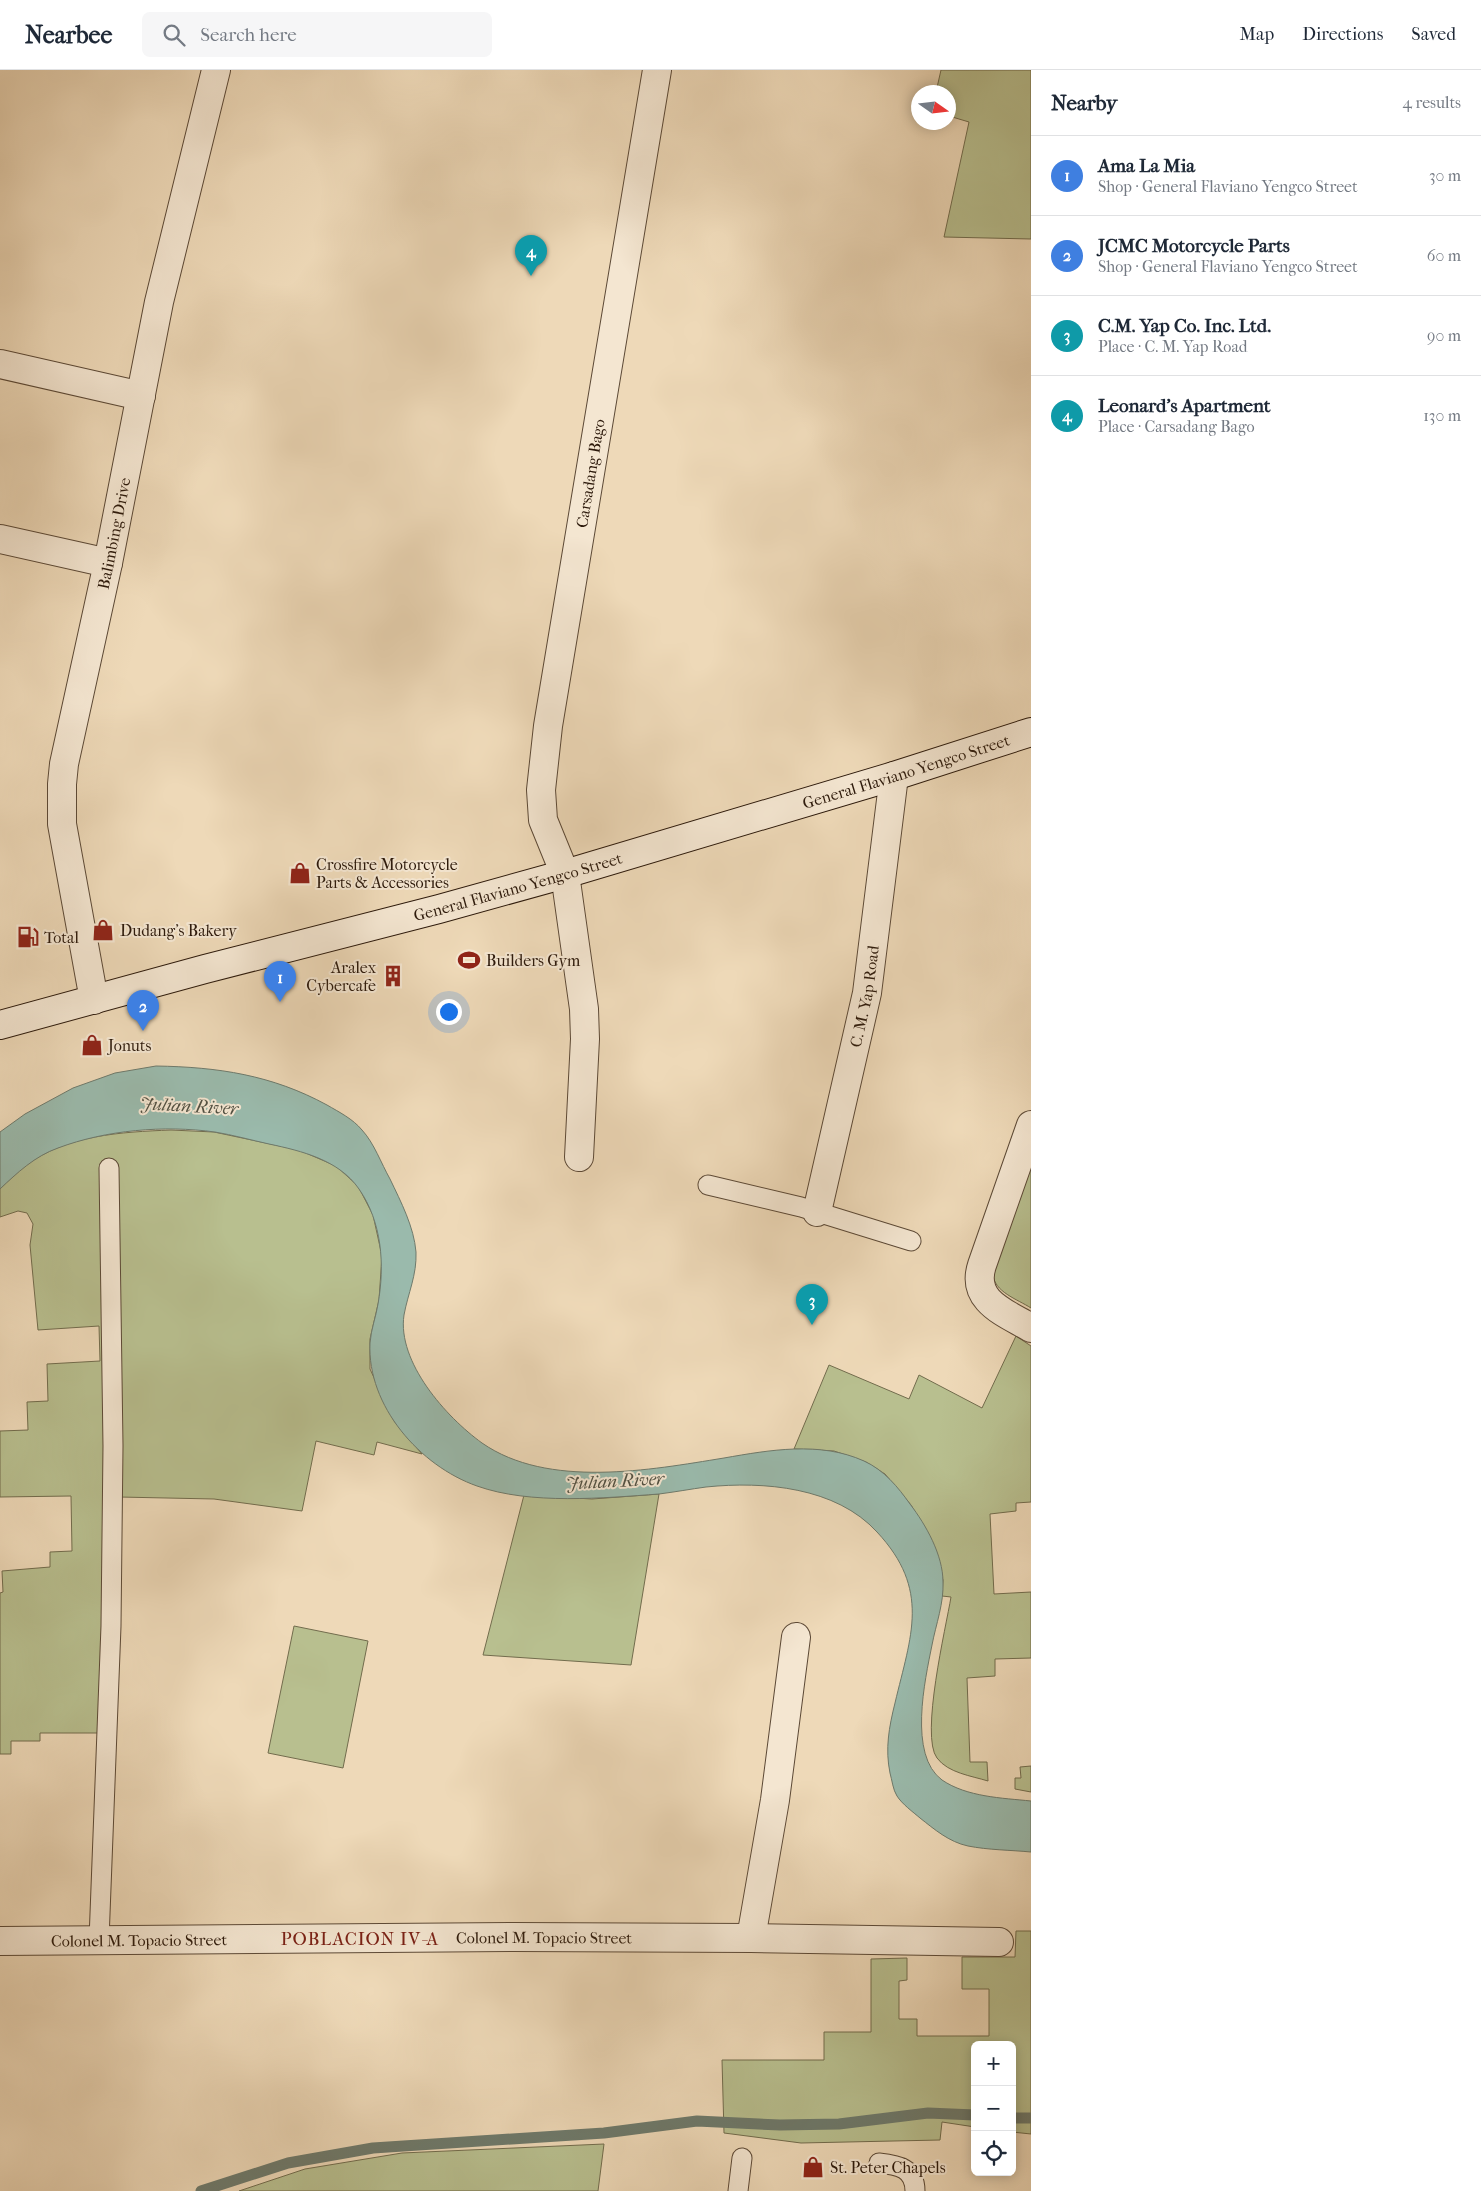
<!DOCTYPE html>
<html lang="en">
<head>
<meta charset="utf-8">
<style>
	:root { --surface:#fff; --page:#f6f6f7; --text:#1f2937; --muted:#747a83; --line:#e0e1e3; --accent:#0f766e }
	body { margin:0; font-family:"IM FELL French Canon",serif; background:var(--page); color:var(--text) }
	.controls { position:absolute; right:15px; bottom:15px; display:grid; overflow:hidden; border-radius:8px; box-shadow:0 2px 12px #0003 }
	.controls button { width:45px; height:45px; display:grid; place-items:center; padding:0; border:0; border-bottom:1px solid var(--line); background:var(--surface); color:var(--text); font:25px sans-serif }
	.compass { position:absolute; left:911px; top:15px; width:45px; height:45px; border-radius:50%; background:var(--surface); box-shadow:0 2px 12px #0003; rotate:104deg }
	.you { position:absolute; left:448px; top:941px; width:18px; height:18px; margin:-12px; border:4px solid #fff; border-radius:50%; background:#1a73e8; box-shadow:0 0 0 8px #1a73e833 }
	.badge { display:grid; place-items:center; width:32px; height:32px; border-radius:50%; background:var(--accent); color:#fff; font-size:16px; font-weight:700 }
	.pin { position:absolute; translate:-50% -41px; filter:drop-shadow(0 1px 2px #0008) }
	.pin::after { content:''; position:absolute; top:26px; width:18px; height:15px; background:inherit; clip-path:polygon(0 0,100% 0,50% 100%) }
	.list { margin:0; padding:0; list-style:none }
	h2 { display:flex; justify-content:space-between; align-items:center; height:65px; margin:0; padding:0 20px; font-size:21px }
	h2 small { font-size:16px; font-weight:400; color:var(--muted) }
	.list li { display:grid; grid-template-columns:32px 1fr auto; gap:15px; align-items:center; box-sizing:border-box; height:80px; padding:0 20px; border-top:1px solid var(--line) }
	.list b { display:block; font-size:19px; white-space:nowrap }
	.list p { margin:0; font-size:16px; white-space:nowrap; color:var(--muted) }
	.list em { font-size:16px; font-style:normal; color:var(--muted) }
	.icon { flex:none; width:28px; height:28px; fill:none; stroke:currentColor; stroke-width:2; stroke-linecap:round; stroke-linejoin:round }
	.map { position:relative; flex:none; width:1031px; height:2121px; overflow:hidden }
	header { display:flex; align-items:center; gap:30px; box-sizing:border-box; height:70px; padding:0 25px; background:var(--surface); border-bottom:1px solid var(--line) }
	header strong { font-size:24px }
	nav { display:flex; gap:28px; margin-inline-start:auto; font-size:18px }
	.search { width:350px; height:45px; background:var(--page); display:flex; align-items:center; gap:12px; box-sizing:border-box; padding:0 18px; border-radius:8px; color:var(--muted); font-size:19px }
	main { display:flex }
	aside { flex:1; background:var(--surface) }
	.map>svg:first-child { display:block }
	.green { fill:#b8bf8f; stroke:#726c4d }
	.water { fill:#9abaac; stroke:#6e7a6c }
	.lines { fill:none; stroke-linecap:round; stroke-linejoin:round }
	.stream { stroke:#6e7a6c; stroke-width:11 }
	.service-casing { stroke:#5c4936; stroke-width:21 }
	.minor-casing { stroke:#5c4936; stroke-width:30 }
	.tertiary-casing { stroke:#5c4936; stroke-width:30 }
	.secondary-casing { stroke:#2c190b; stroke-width:30 }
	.service { stroke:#f4e6d1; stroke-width:19 }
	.minor { stroke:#f4e6d1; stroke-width:28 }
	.tertiary { stroke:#f4e6d1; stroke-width:28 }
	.secondary { stroke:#f4e6d1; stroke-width:28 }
	.labels { text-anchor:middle; stroke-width:4; stroke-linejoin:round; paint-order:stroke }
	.street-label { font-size:16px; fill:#2c190b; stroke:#f4e6d1 }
	.poi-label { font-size:16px; fill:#2c190b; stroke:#f4e6d1; text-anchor:start }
	.water-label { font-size:18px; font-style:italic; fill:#525143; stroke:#f4e6d1 }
	.neighbourhood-label { font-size:18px; letter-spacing:1px; fill:#7a1f14; stroke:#f4e6d1 }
</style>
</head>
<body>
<header>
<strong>Nearbee</strong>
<div class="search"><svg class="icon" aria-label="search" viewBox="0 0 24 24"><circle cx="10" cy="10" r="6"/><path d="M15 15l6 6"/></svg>Search here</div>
<nav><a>Map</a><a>Directions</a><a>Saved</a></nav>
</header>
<main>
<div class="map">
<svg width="1031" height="2121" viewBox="0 0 1031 2121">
	<rect width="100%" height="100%" fill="#eed9b8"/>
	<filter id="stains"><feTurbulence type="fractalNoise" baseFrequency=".004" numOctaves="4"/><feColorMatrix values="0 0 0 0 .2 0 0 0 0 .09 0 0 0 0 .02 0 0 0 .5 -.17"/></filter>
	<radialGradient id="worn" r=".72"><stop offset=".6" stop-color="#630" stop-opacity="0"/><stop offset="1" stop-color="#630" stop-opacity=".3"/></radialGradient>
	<path class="green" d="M941,0H1031V169L944,167L969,52L949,46L948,22H936Z
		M171,1060L214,1062L299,1080L336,1096L358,1116L373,1145L382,1186L379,1230L370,1269V1299L394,1351L422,1384L377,1372L374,1385L316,1371L302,1441L214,1429L119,1427L114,1663H40V1671H11V1684H0V1523L3,1522L2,1501L50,1497V1482L72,1481L71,1426L0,1427V1361L28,1360L27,1332L48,1331L47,1294L100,1291L99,1256L38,1260L30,1175L33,1154L27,1143L18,1141L0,1147V1119C8,1111 16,1102 26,1095C67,1065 121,1062 171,1060Z
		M1031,1097V1238C1017,1229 994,1222 993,1204Z
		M1016,1266L1031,1276V1432L1016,1433V1441L990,1444L994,1524L1031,1522V1588L995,1589V1606L967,1608L970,1692H987L988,1711C972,1706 948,1703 937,1688C920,1666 946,1557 951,1527L942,1526L943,1510L931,1469L911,1435L885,1404L866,1392L834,1381L794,1379L829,1295L909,1329L919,1305L982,1338Z
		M659,1424L631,1595L483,1585L524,1425L592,1429Z
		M294,1556L368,1571L343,1698L268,1683Z
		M1031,1696V1722L1015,1719V1708H1021L1020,1697Z
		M1016,1861H1031V2064L1012,2062V1975H975V2057L942,2052L940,2070L801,2073L724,2063L722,1990H824V1962H871V1889L907,1888V1910L899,1911V1949H917V1966H989V1919H962V1887H1015Z
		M604,2074L598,2121H239L305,2099L402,2083Z"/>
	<path class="water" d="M156,996C218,997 272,1005 327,1035C339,1042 353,1049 362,1060C374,1073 381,1093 390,1109C401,1132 414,1157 416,1182C417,1205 408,1223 404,1245C397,1292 446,1347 482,1373C548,1419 650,1400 724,1388C770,1380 820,1371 864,1391C884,1400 898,1417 910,1434C926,1455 943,1485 943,1512C944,1533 936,1554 932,1575C925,1610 908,1685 942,1710C967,1727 1002,1728 1031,1731V1782C1010,1780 988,1780 968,1776C949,1772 934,1759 920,1748C913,1742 902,1734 897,1726C893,1720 892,1710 890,1703C885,1679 889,1657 895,1633C911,1565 931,1520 877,1462C836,1417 764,1411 706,1417C691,1419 675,1422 659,1424C604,1428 530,1435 477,1416C420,1396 367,1336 370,1273C371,1259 376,1247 378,1234C385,1195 382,1152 359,1119C339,1090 302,1081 269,1074C251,1070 233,1065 215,1062C164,1055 106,1060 58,1078C35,1086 17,1103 0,1119V1062L25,1044L73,1018L115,1003Z"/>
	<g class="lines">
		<path class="stream" d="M1012,2048H1031
			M201,2121L288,2093L373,2078L604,2063L697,2051L780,2055L839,2054L928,2043L975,2045"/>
		<g class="service-casing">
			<path id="service" d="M708,1115L801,1137L911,1171
				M99,1870L111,1556L113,1376L109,1098
				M879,2093C898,2095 915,2098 915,2121
				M738,2121L742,2088"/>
		</g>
		<g class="minor-casing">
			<g id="minor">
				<path d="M0,294L141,326"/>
				<path d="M0,469L108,493"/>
				<path d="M565,804L584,939L585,969L579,1087"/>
				<path id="s1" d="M94,930L62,754V714L64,694L108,493L159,232L216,0"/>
				<path d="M1031,1055L982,1195C970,1231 1006,1243 1031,1258"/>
				<path id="s2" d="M817,1142L867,923L894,706"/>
				<path d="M751,1868L775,1730L796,1567"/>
				<path id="s3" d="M0,1871L515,1867L751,1868L999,1872"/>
			</g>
		</g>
		<g class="tertiary-casing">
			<g id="tertiary">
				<path id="s4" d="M565,804L543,750L541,720L548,656L657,0"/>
			</g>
		</g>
		<g class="secondary-casing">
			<g id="secondary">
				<path id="s5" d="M0,955L205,899L439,839L565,804L894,706L1031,662"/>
			</g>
		</g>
		<use href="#service" class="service"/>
		<use href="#minor" class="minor"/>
		<use href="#tertiary" class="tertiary"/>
		<use href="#secondary" class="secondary"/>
	</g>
	<defs>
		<g id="shop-bare" transform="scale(1.725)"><path d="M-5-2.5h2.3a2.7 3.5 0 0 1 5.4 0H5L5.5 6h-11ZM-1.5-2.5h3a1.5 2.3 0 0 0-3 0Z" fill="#8f2418" stroke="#f4e6d1" stroke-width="2.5" paint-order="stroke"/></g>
		<g id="fuel-bare" transform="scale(1.725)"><path d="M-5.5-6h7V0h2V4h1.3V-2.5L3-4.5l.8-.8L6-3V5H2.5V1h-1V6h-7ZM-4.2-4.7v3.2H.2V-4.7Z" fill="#8f2418" stroke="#f4e6d1" stroke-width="2.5" paint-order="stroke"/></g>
		<g id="stadium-bare" transform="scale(1.725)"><path d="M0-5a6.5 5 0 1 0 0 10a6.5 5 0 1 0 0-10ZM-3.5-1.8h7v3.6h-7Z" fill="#8f2418" stroke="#f4e6d1" stroke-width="2.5" paint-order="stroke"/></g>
		<g id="building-bare" transform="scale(1.725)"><path d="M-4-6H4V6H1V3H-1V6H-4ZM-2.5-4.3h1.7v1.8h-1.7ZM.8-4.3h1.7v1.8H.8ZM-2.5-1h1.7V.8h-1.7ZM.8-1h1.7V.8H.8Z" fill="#8f2418" stroke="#f4e6d1" stroke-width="2.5" paint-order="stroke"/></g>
	</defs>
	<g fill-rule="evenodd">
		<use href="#shop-bare" x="300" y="803"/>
		<use href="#shop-bare" x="103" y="860"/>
		<use href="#fuel-bare" x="28" y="867"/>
		<use href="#stadium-bare" x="469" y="890"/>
		<use href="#building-bare" x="393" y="906"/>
		<use href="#shop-bare" x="92" y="975"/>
		<use href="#shop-bare" x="813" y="2097"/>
	</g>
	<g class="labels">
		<g class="street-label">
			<text dy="6" stroke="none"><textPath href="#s4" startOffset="409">Carsadang Bago</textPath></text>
			<text dy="6" stroke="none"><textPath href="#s1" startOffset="475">Balimbing Drive</textPath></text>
			<text dy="6" stroke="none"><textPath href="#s5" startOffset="941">General Flaviano Yengco Street</textPath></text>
			<text dy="6" stroke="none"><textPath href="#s5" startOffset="536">General Flaviano Yengco Street</textPath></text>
			<text dy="6" stroke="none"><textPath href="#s2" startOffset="221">C. M. Yap Road</textPath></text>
			<text dy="6" stroke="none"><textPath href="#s3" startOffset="544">Colonel M. Topacio Street</textPath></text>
			<text dy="6" stroke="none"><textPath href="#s3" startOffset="139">Colonel M. Topacio Street</textPath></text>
		</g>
		<g class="poi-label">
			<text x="316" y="800">Crossfire Motorcycle<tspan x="316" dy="18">Parts &amp; Accessories</tspan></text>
			<text x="120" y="866">Dudang's Bakery</text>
			<text x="44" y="873">Total</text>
			<text x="486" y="896">Builders Gym</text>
			<text x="376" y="903" text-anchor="end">Aralex<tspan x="376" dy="18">Cybercafe</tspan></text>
			<text x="108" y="981">Jonuts</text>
			<text x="830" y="2103">St. Peter Chapels</text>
		</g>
		<g class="water-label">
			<text transform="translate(189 1036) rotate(3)" y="6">Julian River</text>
			<text transform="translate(615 1411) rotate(-3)" y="6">Julian River</text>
		</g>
		<g class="neighbourhood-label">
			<text x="360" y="1875">POBLACION IV-A</text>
		</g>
	</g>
	<rect width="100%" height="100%" filter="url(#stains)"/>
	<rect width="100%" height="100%" fill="url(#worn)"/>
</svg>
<div class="controls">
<button>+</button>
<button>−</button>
<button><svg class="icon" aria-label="locate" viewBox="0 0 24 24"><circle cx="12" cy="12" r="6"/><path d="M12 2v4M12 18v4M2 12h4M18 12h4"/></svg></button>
</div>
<svg class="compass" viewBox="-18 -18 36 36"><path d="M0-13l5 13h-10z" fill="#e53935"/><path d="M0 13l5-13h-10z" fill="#747a83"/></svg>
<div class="you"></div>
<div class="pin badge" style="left:280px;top:932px;background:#3f7fe0">1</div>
<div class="pin badge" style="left:143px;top:961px;background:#3f7fe0">2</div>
<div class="pin badge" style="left:812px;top:1255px;background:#0f9aa8">3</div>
<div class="pin badge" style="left:531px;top:206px;background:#0f9aa8">4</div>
</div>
<aside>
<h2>Nearby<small>4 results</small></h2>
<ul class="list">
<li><span class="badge" style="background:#3f7fe0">1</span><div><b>Ama La Mia</b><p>Shop · General Flaviano Yengco Street</p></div><em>30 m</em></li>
<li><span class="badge" style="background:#3f7fe0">2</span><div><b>JCMC Motorcycle Parts</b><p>Shop · General Flaviano Yengco Street</p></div><em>60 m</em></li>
<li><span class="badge" style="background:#0f9aa8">3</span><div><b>C.M. Yap Co. Inc. Ltd.</b><p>Place · C. M. Yap Road</p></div><em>90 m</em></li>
<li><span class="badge" style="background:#0f9aa8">4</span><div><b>Leonard's Apartment</b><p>Place · Carsadang Bago</p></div><em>130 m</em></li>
</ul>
</aside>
</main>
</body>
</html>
